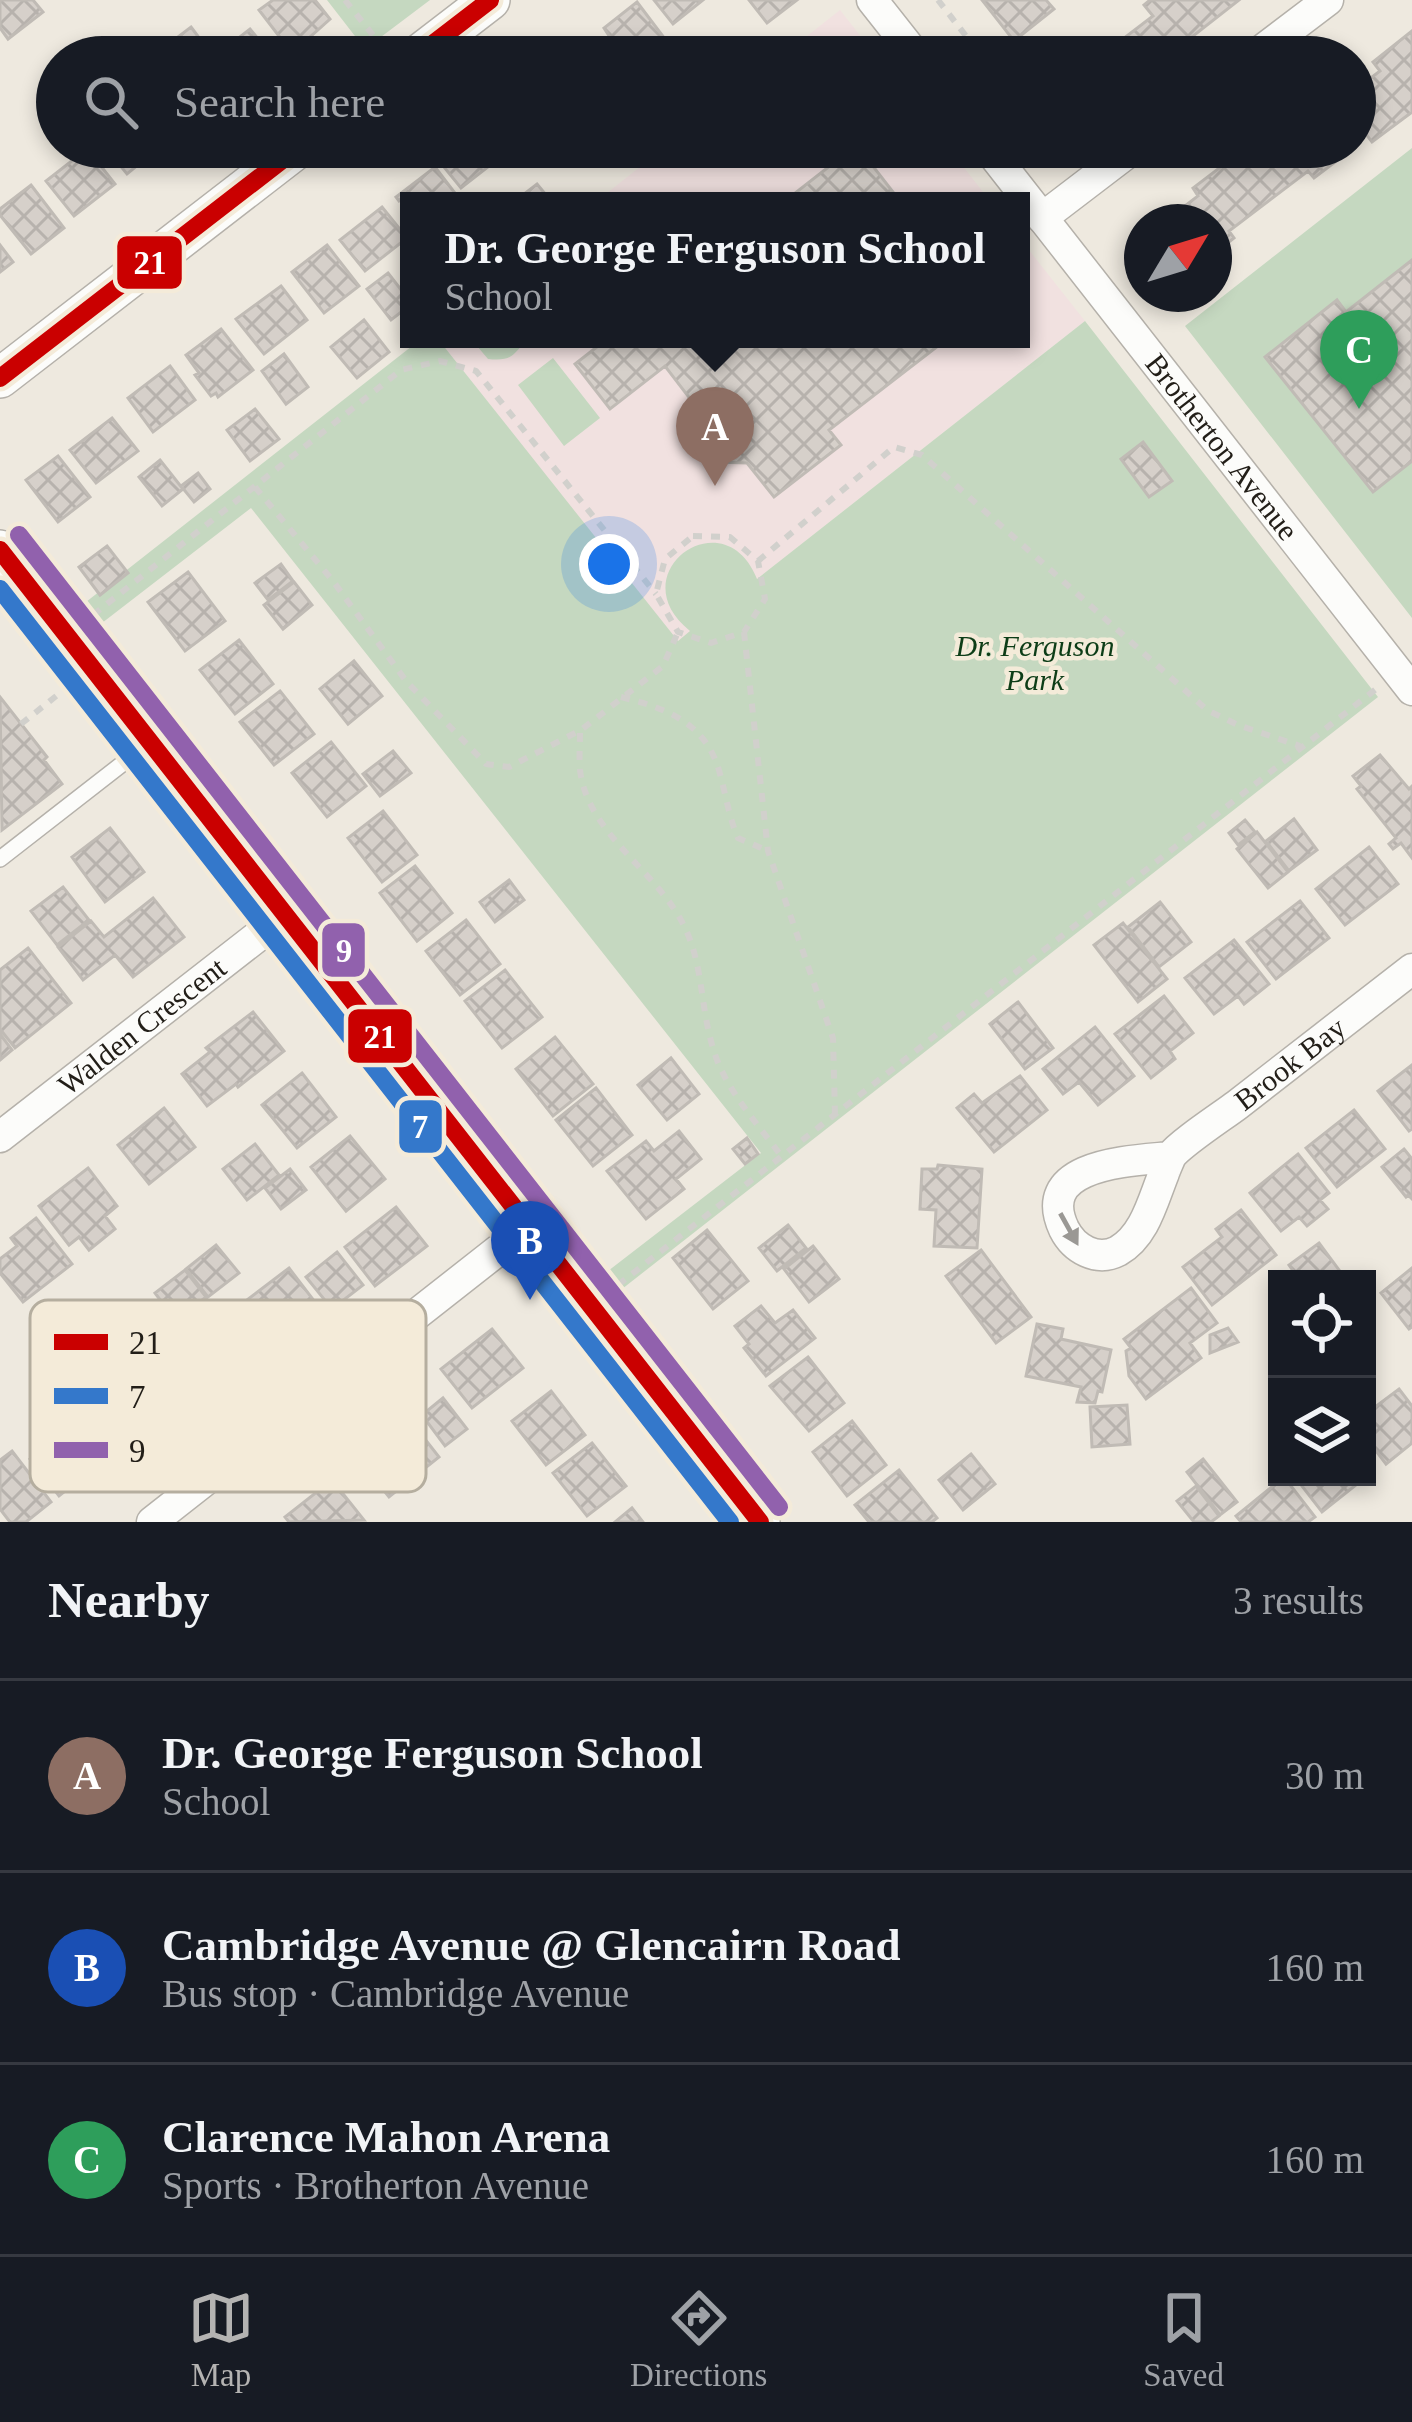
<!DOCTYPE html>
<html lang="en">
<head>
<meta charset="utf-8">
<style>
	:root { --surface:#171b24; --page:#20242c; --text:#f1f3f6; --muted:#9ea1a6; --line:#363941; --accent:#b4b3b2 }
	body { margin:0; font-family:"Times New Roman",serif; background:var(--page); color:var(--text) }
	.controls { position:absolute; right:36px; bottom:36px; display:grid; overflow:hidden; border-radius:0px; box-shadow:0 6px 18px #0003 }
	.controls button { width:108px; height:108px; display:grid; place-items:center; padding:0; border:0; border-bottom:3px solid var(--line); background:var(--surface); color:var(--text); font:60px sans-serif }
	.compass { position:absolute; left:1124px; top:204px; width:108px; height:108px; border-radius:50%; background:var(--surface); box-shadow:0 6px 18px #0003; rotate:52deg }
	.you { position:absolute; left:609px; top:564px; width:42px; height:42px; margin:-30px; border:9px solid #fff; border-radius:50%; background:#1a73e8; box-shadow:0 0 0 18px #1a73e833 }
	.badge { display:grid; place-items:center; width:78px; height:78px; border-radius:50%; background:var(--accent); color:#fff; font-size:39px; font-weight:700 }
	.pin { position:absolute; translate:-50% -99px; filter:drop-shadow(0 3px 6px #0008) }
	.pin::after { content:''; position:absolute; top:63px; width:42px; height:36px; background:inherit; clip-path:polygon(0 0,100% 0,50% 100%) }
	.popup { position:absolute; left:400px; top:192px; width:630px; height:156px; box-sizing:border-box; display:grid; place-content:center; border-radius:0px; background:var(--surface); filter:drop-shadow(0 3px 9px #0005); font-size:39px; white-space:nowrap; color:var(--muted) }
	.popup b { font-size:45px; color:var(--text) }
	.popup::after { content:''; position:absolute; left:50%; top:100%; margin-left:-24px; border:24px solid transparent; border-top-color:var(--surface) }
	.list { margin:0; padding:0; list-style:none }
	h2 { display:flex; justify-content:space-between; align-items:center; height:156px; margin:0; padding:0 48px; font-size:51px }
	h2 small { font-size:39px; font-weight:400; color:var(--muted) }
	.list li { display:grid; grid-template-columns:78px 1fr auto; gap:36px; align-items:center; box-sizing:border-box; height:192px; padding:0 48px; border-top:3px solid var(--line) }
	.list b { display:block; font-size:45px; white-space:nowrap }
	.list p { margin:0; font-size:39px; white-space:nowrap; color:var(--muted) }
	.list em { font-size:39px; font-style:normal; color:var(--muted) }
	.icon { flex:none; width:66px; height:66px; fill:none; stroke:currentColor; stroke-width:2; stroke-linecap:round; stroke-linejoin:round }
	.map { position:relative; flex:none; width:1412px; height:1522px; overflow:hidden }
	.search { position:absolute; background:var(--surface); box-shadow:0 6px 18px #0003; left:36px; right:36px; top:36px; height:132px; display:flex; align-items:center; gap:30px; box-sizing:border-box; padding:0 42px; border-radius:66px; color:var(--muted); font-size:45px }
	.sheet { height:732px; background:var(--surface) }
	nav { display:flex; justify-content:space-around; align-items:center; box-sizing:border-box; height:168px; border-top:3px solid var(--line); background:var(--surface); font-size:33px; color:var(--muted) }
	nav a { display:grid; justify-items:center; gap:6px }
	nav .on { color:var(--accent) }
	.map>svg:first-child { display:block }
	.education { fill:#f1e1e0 }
	.green { fill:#c5d8c0 }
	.building { fill:url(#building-cross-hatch); stroke:#c0bbb5; stroke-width:3 }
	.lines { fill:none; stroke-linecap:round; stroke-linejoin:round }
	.service-casing { stroke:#b5b1aa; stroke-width:18 }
	.minor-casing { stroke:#b5b1aa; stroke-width:33 }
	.tertiary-casing { stroke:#b5b1aa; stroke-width:42 }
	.path { stroke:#d1d0cc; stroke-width:6; stroke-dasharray:9 9; stroke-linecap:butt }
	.service { stroke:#fcfcfa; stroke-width:15 }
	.minor { stroke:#fcfcfa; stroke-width:30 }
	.tertiary { stroke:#fcfcfa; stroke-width:39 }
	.bus-1-casing { stroke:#f4ebd9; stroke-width:27 }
	.bus-2-casing { stroke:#f4ebd9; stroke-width:27 }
	.bus-3-casing { stroke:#f4ebd9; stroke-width:27 }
	.bus-1 { stroke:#ca0000; stroke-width:18 }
	.bus-2 { stroke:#3478cb; stroke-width:18 }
	.bus-3 { stroke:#9161ad; stroke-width:18 }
	.oneway { fill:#9a9894 }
	.labels { text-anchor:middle; stroke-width:9; stroke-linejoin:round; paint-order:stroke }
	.street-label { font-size:30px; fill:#221e18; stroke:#f4ebd9 }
	.park-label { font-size:30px; font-style:italic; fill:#0d3d17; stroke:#f4ebd9 }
	.key { fill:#f4ebd9; stroke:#b5ae9f; stroke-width:3 }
	.key-label { font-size:33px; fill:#221e18 }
	.line-badge { stroke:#f4ebd9; stroke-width:4.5 }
	.badge-label { font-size:33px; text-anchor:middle; font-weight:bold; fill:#fff }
</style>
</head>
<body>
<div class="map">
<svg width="1412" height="1522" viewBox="0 0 1412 1522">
	<defs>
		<pattern id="building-cross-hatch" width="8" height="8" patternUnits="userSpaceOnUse" patternTransform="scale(3)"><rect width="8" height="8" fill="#d6d0ca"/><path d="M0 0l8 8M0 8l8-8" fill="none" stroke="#b7b2ad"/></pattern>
	</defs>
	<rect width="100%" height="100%" fill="#eee9df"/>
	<path class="education" d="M840,10L877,57H780L816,29Z
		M665,147H948L990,201H597Z
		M1021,240L1085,321L677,642L438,339H1021Z"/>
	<path class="green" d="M327,0H430L365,49Z
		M1412,148V618L1185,326Z
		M1085,321L1378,697L622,1289L608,1271L761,1153L251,508L102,623L86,602L421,339H438L678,641L690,631C618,574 724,496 757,579Z
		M478,339H533C513,346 520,363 488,359L477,346Z
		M553,358L600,418L564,446L518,385Z"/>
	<path class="building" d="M0,0H33L43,12L8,39L0,28Z
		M273,0H315L330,19L292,53L259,10Z
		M654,0H703L673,24Z
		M749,0H797L767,23Z
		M982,0H1046L1054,9L1014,41Z
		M1150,0H1239L1184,43L1189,50L1180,57H1124L1115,45L1153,16L1144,5Z
		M637,2L674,51L666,57H623L604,28Z
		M191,27L209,51L201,57H188L174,40Z
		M250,29L273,57H214Z
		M1412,31V112L1372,142L1355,120V90L1380,71L1373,62Z
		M713,40L726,57H691Z
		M581,41L594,57H561Z
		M77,147H89V151L115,184L74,216L46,181L82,153Z
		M105,147H160L127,174Z
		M446,147H496L502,156L461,188L435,156Z
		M854,147H858L900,201H785Z
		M1247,147H1355L1314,178L1308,171L1229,231L1234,238L1214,254V222H1164L1198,196L1193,188Z
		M435,167L461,201H410L406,196L399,201L396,197Z
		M537,184L551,201H515Z
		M31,185L64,228L31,254L0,215V209Z
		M382,207L407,238L365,271L340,240Z
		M0,245L13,262L0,272Z
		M327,245L359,286L324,313L292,272Z
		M1412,260V461L1373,492L1265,357L1337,300L1346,312Z
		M388,273L409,300V306L391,320L367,289Z
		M281,286L307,320L264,354L236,319Z
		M364,320L389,352L357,378L331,347Z
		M221,329L253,370L218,397L216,393L211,396L195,375L199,373L186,355Z
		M607,339H947L829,430L841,445L774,497L747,463L715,462L698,438V409L665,366L610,409L575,364Z
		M284,354L308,387L286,404L262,371Z
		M170,366L195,400L153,432L128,398Z
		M255,409L279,439L250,461L227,430Z
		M112,418L138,451L96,483L70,450Z
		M1143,442L1172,481L1149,497L1121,459Z
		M58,456L90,497L58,522L26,480Z
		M160,460L183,489L162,506L139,477Z
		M198,473L210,489L194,502L181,486Z
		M107,546L128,573L100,595L79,567Z
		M281,564L293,581L268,600L255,583Z
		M188,572L225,621L185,651L148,602Z
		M294,582L312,605L283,629L264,605Z
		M239,640L273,684L235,714L200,670Z
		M354,661L382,696L348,724L320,689Z
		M280,691L314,734L274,765L240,722Z
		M0,697L47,757L44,760L62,784L2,830Z
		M331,742L366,786L327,817L292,773Z
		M393,751L411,773L380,796L363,774Z
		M1380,755L1409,789L1412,786V858L1401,843L1393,849L1389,844L1396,838L1357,789L1361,786L1353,776Z
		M383,811L417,855L382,882L348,838Z
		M1294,819L1317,850L1289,871L1266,841Z
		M1245,820L1255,832L1238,845L1229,833Z
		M110,828L144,872L105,902L72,857Z
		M1257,832L1288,872L1268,888L1237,849Z
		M1369,847L1398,884L1345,925L1316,889Z
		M415,866L452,913L417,941L380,893Z
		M509,880L524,900L495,922L480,902Z
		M63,887L89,920L57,945L31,911Z
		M153,898L184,937L133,977L115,955L83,980L58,947L91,921L104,937Z
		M1300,901L1329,938L1276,979L1247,942Z
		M1160,902L1191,942L1159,967L1128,927Z
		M466,920L500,964L460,995L426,951Z
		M1123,923L1167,979L1138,1002L1094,945Z
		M1234,940L1269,984L1244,1004L1238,996L1214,1014L1185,978Z
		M28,948L71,1003L15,1048L0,1029V970Z
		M505,970L542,1017L502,1048L465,1001Z
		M1164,996L1193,1033L1170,1051L1175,1059L1151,1078L1115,1034Z
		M1018,1002L1053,1048L1025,1069L990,1024Z
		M253,1012L284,1051L238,1087L236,1084L207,1106L182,1074L210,1052L206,1048Z
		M1095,1027L1134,1076L1098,1105L1079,1082L1063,1094L1043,1069Z
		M0,1034L12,1050L0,1060Z
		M555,1037L593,1084L553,1116L516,1069Z
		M671,1058L699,1094L667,1120L638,1085Z
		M1412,1065V1129L1409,1131L1378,1091Z
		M302,1073L336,1117L297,1148L262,1105Z
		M1020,1076L1047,1110L994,1152L957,1108L974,1094L982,1103Z
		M596,1088L632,1135L593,1166L556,1120Z
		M164,1108L195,1147L149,1184L118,1145Z
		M1354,1110L1385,1149L1337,1187L1306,1148Z
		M679,1131L701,1159L676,1179L684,1189L646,1219L607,1171L646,1141L654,1151Z
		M350,1136L385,1179L346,1211L311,1167Z
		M747,1138L758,1154L745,1164L733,1149Z
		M255,1144L279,1175L247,1200L223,1169Z
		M1404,1149L1412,1159V1199L1408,1195L1406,1197L1382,1167Z
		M1298,1154L1329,1193L1320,1200L1328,1209L1307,1226L1299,1217L1281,1231L1250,1193Z
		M938,1165L982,1169L977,1248L934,1246L936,1210L920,1209L922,1169H937Z
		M88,1168L117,1206L105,1216L115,1229L89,1250L79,1237L69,1245L39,1206Z
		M290,1169L306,1190L281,1209L265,1188Z
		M396,1207L427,1246L375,1286L345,1247Z
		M1241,1210L1276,1255L1212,1305L1183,1267L1222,1237L1216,1229Z
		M36,1218L72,1264L23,1302L0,1273V1259L17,1246L11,1238Z
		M788,1225L806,1248L777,1271L759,1248Z
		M707,1230L748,1281L713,1309L673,1258Z
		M1319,1243L1342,1274L1335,1279H1299L1289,1265Z
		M216,1245L239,1273L208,1297L186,1269Z
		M813,1246L839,1279L809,1302L784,1269Z
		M981,1250L1031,1317L996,1343L946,1276Z
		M337,1252L363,1285L332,1309L306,1277Z
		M289,1268L318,1306L264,1347L235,1309Z
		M1412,1268V1327L1409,1329L1381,1293Z
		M185,1270L206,1297L176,1321L155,1293Z
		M1191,1288L1217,1323L1190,1343L1201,1358L1146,1399L1129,1376L1126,1351L1131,1348L1124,1339Z
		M761,1306L775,1323L793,1310L815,1338L766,1376L744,1348L749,1344L735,1326Z
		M194,1316L201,1324L208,1319L237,1357L213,1375L219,1382L194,1402L173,1375L168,1379L155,1363L160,1360L158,1357L175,1344L169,1335Z
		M1037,1324L1063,1329L1061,1339L1111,1350L1102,1392L1098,1391L1095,1403L1077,1402L1081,1387L1026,1376Z
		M1228,1328L1238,1342L1210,1353V1335Z
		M492,1329L523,1368L472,1408L441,1369Z
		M88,1342L113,1375L82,1399L51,1356L65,1345L72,1354Z
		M808,1357L844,1403L809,1431L770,1386Z
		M150,1363L180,1402L133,1439L102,1401Z
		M1399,1389L1412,1406V1440L1411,1444L1386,1464L1367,1439V1413Z
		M551,1391L585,1435L546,1465L512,1421Z
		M443,1398L467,1429L445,1446L422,1415Z
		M1127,1405L1130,1444L1092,1447L1090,1407Z
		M78,1420L107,1458L59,1496L30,1459Z
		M410,1420L439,1457L389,1497L359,1460Z
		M852,1421L886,1465L847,1496L813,1452Z
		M592,1443L626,1486L587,1516L553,1473Z
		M12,1451L51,1502L26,1522H10L0,1509V1460Z
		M971,1454L995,1484L963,1510L939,1480Z
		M1203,1459L1237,1502L1220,1515L1187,1472Z
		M899,1470L937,1518L932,1522H869L855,1505Z
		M1284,1477L1315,1517L1308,1522H1241L1236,1516Z
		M1295,1477H1366L1322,1512Z
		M332,1480L364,1520L289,1522L285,1517Z
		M1196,1486L1219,1516L1211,1522H1194L1177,1501Z
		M632,1508L643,1522H615Z"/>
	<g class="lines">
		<g class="service-casing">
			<path id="service" d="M0,859L149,743"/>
		</g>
		<g class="minor-casing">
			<g id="minor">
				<path d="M872,0L917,57"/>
				<path d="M1253,57L1328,0"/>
				<path id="s1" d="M987,147L1412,690"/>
				<path d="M1042,218L1135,147"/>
				<path id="s2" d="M0,1137L285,915"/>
				<path id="s3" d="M1170,1157C1132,1161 1033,1163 1064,1229C1074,1249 1097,1262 1118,1251C1145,1236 1153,1200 1164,1173C1164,1172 1170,1158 1171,1156C1181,1143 1221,1117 1237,1105C1295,1060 1354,1014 1412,969"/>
				<path d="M152,1522L529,1226"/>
			</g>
		</g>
		<g class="tertiary-casing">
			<path id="tertiary" d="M416,57L490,0
				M0,378L299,147
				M0,550L760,1522"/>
		</g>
		<path class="path" d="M345,0L384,49
			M938,0L980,54L990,57
			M255,487L333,581L406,681L486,764L509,767L581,730L663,666L678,632
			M693,536L730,537L758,561L765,599L744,632L711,643L678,632L656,594L665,559Z
			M758,561L894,447L922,455L1207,710L1238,725L1300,746
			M93,615L401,370L440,361L476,371L656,594
			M744,632L768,851L833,1038L835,1115
			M621,697C666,708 707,723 720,774C726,796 729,817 738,838L768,851
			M21,724L65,689
			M580,733C580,745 579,758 580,770C588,836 660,872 686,930C703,967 701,1010 713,1048C724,1088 758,1124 782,1157
			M618,1285L1376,689"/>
		<use href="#service" class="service"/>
		<use href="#minor" class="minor"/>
		<use href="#tertiary" class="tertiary"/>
		<g class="bus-1-casing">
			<path id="bus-1" d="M416,57L490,0
				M0,378L299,147
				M0,550L760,1522"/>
		</g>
		<g class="bus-2-casing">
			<path id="bus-2" d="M0,589L730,1522"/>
		</g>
		<g class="bus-3-casing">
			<path id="bus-3" d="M19,535L779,1507"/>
		</g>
		<use href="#bus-1" class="bus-1"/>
		<use href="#bus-2" class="bus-2"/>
		<use href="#bus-3" class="bus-3"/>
	</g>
	<defs><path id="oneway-solid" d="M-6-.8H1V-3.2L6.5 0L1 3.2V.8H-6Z" transform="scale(3)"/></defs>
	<use class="oneway" href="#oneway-solid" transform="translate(1069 1229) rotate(61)"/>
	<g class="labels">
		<g class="street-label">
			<text dy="10" stroke="none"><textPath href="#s1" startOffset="381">Brotherton Avenue</textPath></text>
			<text dy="10" stroke="none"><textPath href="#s2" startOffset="180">Walden Crescent</textPath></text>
			<text dy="10" stroke="none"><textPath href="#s3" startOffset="483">Brook Bay</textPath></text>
		</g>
		<g class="park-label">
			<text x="1035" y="656">Dr. Ferguson<tspan x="1035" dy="34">Park</tspan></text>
		</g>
	</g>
	<rect x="30" y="1300" width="396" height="192" rx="18" class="key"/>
	<rect x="54" y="1334" width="54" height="16" fill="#ca0000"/>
	<rect x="54" y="1388" width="54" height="16" fill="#3478cb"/>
	<rect x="54" y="1442" width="54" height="16" fill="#9161ad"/>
	<g class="key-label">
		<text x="129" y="1354">21</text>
		<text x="129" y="1408">7</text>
		<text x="129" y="1462">9</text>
	</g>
	<g class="line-badge">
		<rect x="115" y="234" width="69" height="57" rx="12" fill="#ca0000"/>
		<rect x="320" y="921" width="47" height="58" rx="12" fill="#9161ad"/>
		<rect x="346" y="1007" width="68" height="58" rx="12" fill="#ca0000"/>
		<rect x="397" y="1098" width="47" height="57" rx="12" fill="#3478cb"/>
	</g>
	<g class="badge-label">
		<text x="150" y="274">21</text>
		<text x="344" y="962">9</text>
		<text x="380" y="1048">21</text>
		<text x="420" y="1138">7</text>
	</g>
</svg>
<div class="controls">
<button><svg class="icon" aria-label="locate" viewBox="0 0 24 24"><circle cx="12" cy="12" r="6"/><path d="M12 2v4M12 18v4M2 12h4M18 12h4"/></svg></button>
<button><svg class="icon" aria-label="layers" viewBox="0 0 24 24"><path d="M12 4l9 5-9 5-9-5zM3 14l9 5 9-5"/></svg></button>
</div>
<svg class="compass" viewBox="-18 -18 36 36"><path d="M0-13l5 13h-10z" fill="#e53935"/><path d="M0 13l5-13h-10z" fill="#9ea1a6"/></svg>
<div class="you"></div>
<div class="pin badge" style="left:715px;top:486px;background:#8d6e63">A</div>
<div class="popup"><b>Dr. George Ferguson School</b>School</div>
<div class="pin badge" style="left:530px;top:1300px;background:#1a4fb4">B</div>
<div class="pin badge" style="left:1359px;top:409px;background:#2e9e5b">C</div>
<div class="search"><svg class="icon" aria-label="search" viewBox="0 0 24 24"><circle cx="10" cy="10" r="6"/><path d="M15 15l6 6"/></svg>Search here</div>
</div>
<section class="sheet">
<h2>Nearby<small>3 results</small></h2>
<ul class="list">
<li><span class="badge" style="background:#8d6e63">A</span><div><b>Dr. George Ferguson School</b><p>School</p></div><em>30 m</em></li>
<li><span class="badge" style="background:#1a4fb4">B</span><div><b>Cambridge Avenue @ Glencairn Road</b><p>Bus stop · Cambridge Avenue</p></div><em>160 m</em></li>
<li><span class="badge" style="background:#2e9e5b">C</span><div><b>Clarence Mahon Arena</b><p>Sports · Brotherton Avenue</p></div><em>160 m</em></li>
</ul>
</section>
<nav>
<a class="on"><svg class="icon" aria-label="map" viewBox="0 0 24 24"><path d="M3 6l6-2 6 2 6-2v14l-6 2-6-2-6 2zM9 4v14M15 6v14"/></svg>Map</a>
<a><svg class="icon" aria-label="directions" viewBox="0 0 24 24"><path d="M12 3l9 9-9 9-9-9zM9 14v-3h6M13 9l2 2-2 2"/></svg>Directions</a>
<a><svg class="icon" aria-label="saved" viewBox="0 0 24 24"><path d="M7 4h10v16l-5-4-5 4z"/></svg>Saved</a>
</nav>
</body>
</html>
